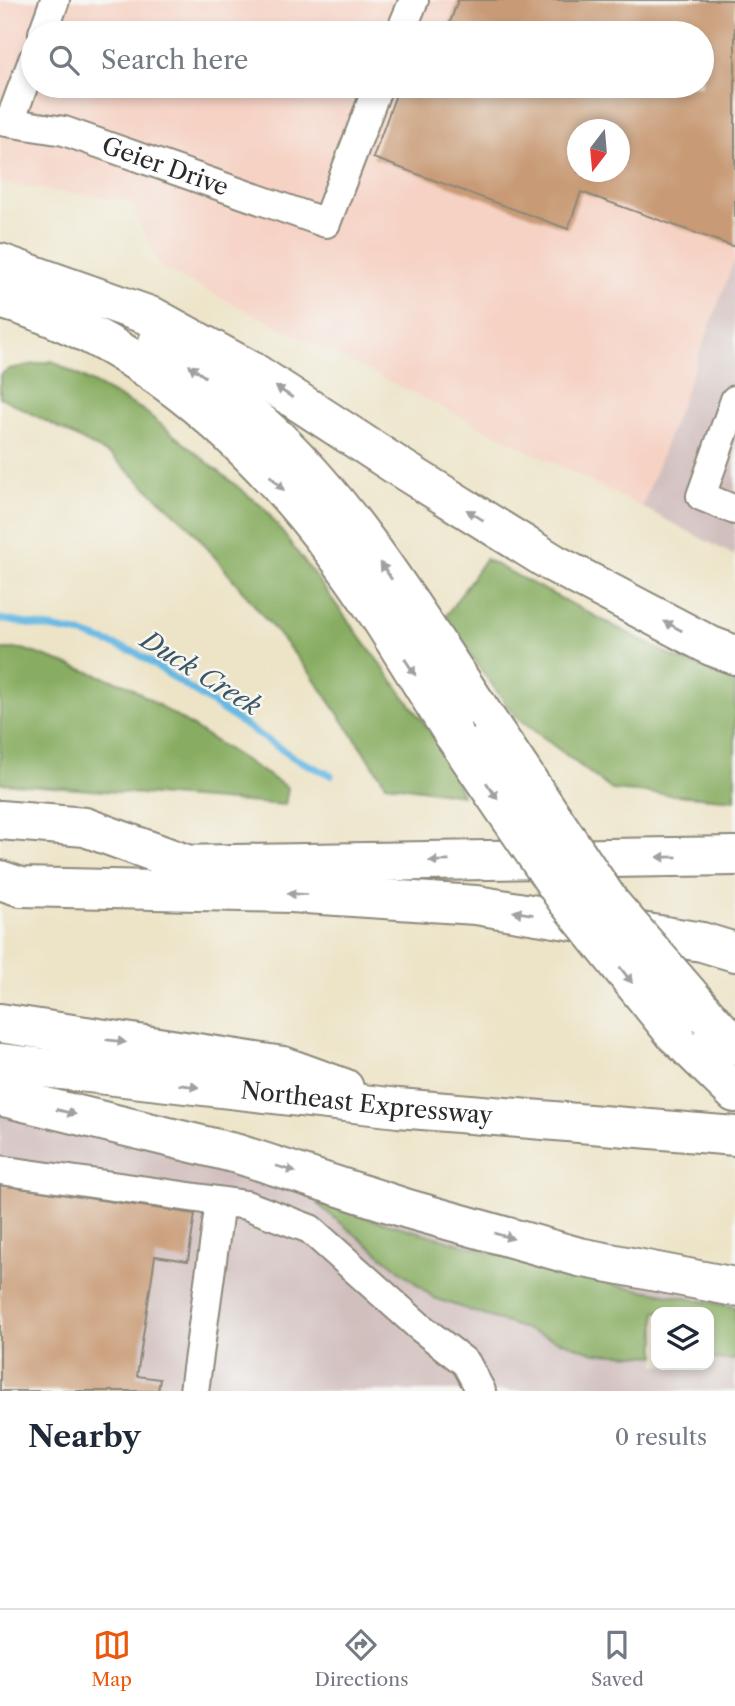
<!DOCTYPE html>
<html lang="en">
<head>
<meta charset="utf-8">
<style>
	:root { --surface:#fff; --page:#f6f6f7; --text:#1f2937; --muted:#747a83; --line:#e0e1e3; --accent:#ea580c }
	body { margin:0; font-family:"Libre Caslon Text",serif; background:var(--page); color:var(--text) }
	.controls { position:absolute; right:21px; bottom:21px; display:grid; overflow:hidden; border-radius:14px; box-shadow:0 4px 10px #0003 }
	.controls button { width:63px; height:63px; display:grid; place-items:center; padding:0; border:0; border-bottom:2px solid var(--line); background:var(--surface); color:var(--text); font:35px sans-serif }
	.compass { position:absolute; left:567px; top:119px; width:63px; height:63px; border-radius:50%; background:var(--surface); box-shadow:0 4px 10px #0003; rotate:196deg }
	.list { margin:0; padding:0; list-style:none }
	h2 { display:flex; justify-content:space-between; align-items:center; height:91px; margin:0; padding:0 28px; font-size:30px }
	h2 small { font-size:23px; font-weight:400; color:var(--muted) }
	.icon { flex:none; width:38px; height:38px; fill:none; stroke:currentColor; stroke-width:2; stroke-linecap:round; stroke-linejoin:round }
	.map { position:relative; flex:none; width:735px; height:1391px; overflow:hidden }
	.search { position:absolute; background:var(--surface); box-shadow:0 4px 10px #0003; left:21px; right:21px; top:21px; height:77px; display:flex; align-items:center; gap:18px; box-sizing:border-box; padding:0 24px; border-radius:38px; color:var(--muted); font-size:26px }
	.sheet { height:217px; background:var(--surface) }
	nav { display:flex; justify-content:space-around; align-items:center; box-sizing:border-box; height:98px; border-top:2px solid var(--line); background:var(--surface); font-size:19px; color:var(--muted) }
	nav a { display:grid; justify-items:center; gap:4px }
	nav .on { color:var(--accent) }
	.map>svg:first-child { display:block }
	.built { fill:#f6d2c4; fill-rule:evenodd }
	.industrial { fill:#d1bfbe; fill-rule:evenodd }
	.forest { fill:#88ad62; stroke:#5a6c46; stroke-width:2 }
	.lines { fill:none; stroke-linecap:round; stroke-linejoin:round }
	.stream { stroke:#68b9e3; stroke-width:7 }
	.building { fill:#c89a75; fill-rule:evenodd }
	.minor-casing { stroke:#8c887a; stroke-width:32 }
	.highway-casing { stroke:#8c887a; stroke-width:42 }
	.minor { stroke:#fff; stroke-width:28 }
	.highway { stroke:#fff; stroke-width:38 }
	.highway-bridge-casing { stroke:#8c887a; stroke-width:42; stroke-linecap:butt }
	.highway-bridge { stroke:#fff; stroke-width:38 }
	.oneway { fill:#a0a0a0 }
	.labels { text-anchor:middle; stroke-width:5; stroke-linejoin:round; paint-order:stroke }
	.street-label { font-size:24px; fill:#2b2b2b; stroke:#f6f6f2 }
	.water-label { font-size:26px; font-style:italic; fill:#3d5662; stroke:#f6f6f2 }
</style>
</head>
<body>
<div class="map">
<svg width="735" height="1391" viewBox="0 0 735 1391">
	<rect width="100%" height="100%" fill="#f6f6f2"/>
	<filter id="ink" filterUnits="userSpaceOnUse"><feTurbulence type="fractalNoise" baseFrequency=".0143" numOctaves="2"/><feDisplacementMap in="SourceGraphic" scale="14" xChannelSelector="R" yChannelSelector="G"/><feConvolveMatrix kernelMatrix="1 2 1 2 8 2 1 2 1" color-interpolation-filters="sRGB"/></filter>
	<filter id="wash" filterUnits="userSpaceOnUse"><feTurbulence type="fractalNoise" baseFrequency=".00686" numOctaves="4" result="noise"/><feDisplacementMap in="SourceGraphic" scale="28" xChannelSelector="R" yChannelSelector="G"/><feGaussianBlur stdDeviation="1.57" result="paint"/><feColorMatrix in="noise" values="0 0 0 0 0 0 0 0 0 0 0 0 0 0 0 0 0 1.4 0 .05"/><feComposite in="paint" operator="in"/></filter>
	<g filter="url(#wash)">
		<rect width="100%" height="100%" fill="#ede4c8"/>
		<path class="built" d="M0,0H735V259L642,507L161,268L129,201L0,183ZM33,33H702V86H33ZM578,130H620V172H578Z"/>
		<path class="industrial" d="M735,259V556L642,507Z
			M0,1096L735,1287V1391H0ZM656,1312H709V1365H656Z"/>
		<path class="forest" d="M52,361L143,410L265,509L442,747L462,795L386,784L311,674L190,527L112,456L0,397V375L9,369Z
			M485,559L674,657L735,681V800L612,790L515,716L444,619Z
			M0,649H23L127,685L288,788L285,805L0,783Z
			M316,1203L588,1280L735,1307V1360L709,1359V1312H656V1356L595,1353L434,1298Z"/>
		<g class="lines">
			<path class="stream" d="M0,619L83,634L135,652L296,759L331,775"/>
		</g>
		<g id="blocks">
			<path class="building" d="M458,0H735V247L581,192L568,229L373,158L399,86H702V33H419L423,22L447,31ZM578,130H620V172H578Z
				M0,1185L195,1214L188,1261L155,1256L137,1376L160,1379L158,1391H0Z"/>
		</g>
	</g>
	<g filter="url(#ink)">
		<use href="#blocks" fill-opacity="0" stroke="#8c887a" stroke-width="2"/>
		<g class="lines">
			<g class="minor-casing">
				<g id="minor">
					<path d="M43,33L55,0"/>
					<path d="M400,33L414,0"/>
					<path id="s1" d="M0,121L64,131L326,223L378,86"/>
					<path d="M10,121L33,60"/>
					<path d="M735,400L701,496L735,510"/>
					<path d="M0,1170L246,1205L310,1229L421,1328L466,1363L481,1391"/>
					<path d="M194,1391L220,1202"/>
				</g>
			</g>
			<g class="highway-casing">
				<g id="highway">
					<path d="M0,263L153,317L253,372L402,469L553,563L711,646L735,655"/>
					<path d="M0,299C137,338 247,437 332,549C377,607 414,673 454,735"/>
					<path d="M158,342C200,372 240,404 278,439C364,522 426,631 493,729"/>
					<path d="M0,820L85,827L189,865"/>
					<path d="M177,865L735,856"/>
					<path d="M0,880L21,887L291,893L476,905L702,942L735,952"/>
					<path d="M710,1019L735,1046"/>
					<path d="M0,1023L283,1066L344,1088"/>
					<path d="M675,1034L735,1093"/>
					<path id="s2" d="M0,1063L398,1108L735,1136"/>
					<path d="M0,1096L238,1154L408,1209L579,1257L735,1287"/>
				</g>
			</g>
			<use href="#minor" class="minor"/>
			<use href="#highway" class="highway"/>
			<g class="highway-bridge-casing">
				<path id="highway-bridge" d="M493,729L610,903L710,1019
					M454,735L566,899L675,1034"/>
			</g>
			<use href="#highway-bridge" class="highway-bridge"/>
		</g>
		<defs><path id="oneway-solid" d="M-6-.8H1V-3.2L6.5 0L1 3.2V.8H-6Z" transform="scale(1.75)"/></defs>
		<g class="oneway">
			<use href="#oneway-solid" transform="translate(197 371) rotate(-144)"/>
			<use href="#oneway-solid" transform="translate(284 392) rotate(-147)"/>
			<use href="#oneway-solid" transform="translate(277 483) rotate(46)"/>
			<use href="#oneway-solid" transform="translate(475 515) rotate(-148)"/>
			<use href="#oneway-solid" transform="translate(386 571) rotate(-124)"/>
			<use href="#oneway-solid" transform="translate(673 626) rotate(-152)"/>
			<use href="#oneway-solid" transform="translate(410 667) rotate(57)"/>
			<use href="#oneway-solid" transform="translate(492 791) rotate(56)"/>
			<use href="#oneway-solid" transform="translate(667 857) rotate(179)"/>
			<use href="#oneway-solid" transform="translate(439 861) rotate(179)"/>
			<use href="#oneway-solid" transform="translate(297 894) rotate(-177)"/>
			<use href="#oneway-solid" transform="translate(523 913) rotate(-171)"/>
			<use href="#oneway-solid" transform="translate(626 975) rotate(52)"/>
			<use href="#oneway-solid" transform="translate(116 1041) rotate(7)"/>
			<use href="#oneway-solid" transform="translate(189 1086) rotate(7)"/>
			<use href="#oneway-solid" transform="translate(66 1112) rotate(14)"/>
			<use href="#oneway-solid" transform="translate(286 1169) rotate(18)"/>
			<use href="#oneway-solid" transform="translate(504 1236) rotate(16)"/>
		</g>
	</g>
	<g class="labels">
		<g class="street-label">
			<text dy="8" stroke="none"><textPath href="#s1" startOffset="172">Geier Drive</textPath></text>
			<text dy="8" stroke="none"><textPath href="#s2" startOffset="369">Northeast Expressway</textPath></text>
		</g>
		<g class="water-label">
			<text transform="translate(201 673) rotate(32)" y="9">Duck Creek</text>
		</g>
	</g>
</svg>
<div class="controls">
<button><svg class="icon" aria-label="layers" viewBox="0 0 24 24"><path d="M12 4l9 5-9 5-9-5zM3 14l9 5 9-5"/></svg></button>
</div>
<svg class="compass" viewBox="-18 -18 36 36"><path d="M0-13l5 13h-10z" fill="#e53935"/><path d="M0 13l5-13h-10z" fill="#747a83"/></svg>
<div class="search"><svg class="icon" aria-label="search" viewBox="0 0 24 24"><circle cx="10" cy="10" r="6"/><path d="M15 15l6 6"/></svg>Search here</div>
</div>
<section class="sheet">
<h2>Nearby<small>0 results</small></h2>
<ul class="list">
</ul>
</section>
<nav>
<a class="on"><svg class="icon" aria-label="map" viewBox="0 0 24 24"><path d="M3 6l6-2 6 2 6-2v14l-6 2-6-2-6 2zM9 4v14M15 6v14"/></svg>Map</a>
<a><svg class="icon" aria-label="directions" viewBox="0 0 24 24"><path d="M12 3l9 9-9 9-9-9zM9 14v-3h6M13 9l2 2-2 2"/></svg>Directions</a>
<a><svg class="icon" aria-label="saved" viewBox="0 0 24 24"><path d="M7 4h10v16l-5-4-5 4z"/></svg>Saved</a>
</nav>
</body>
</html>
